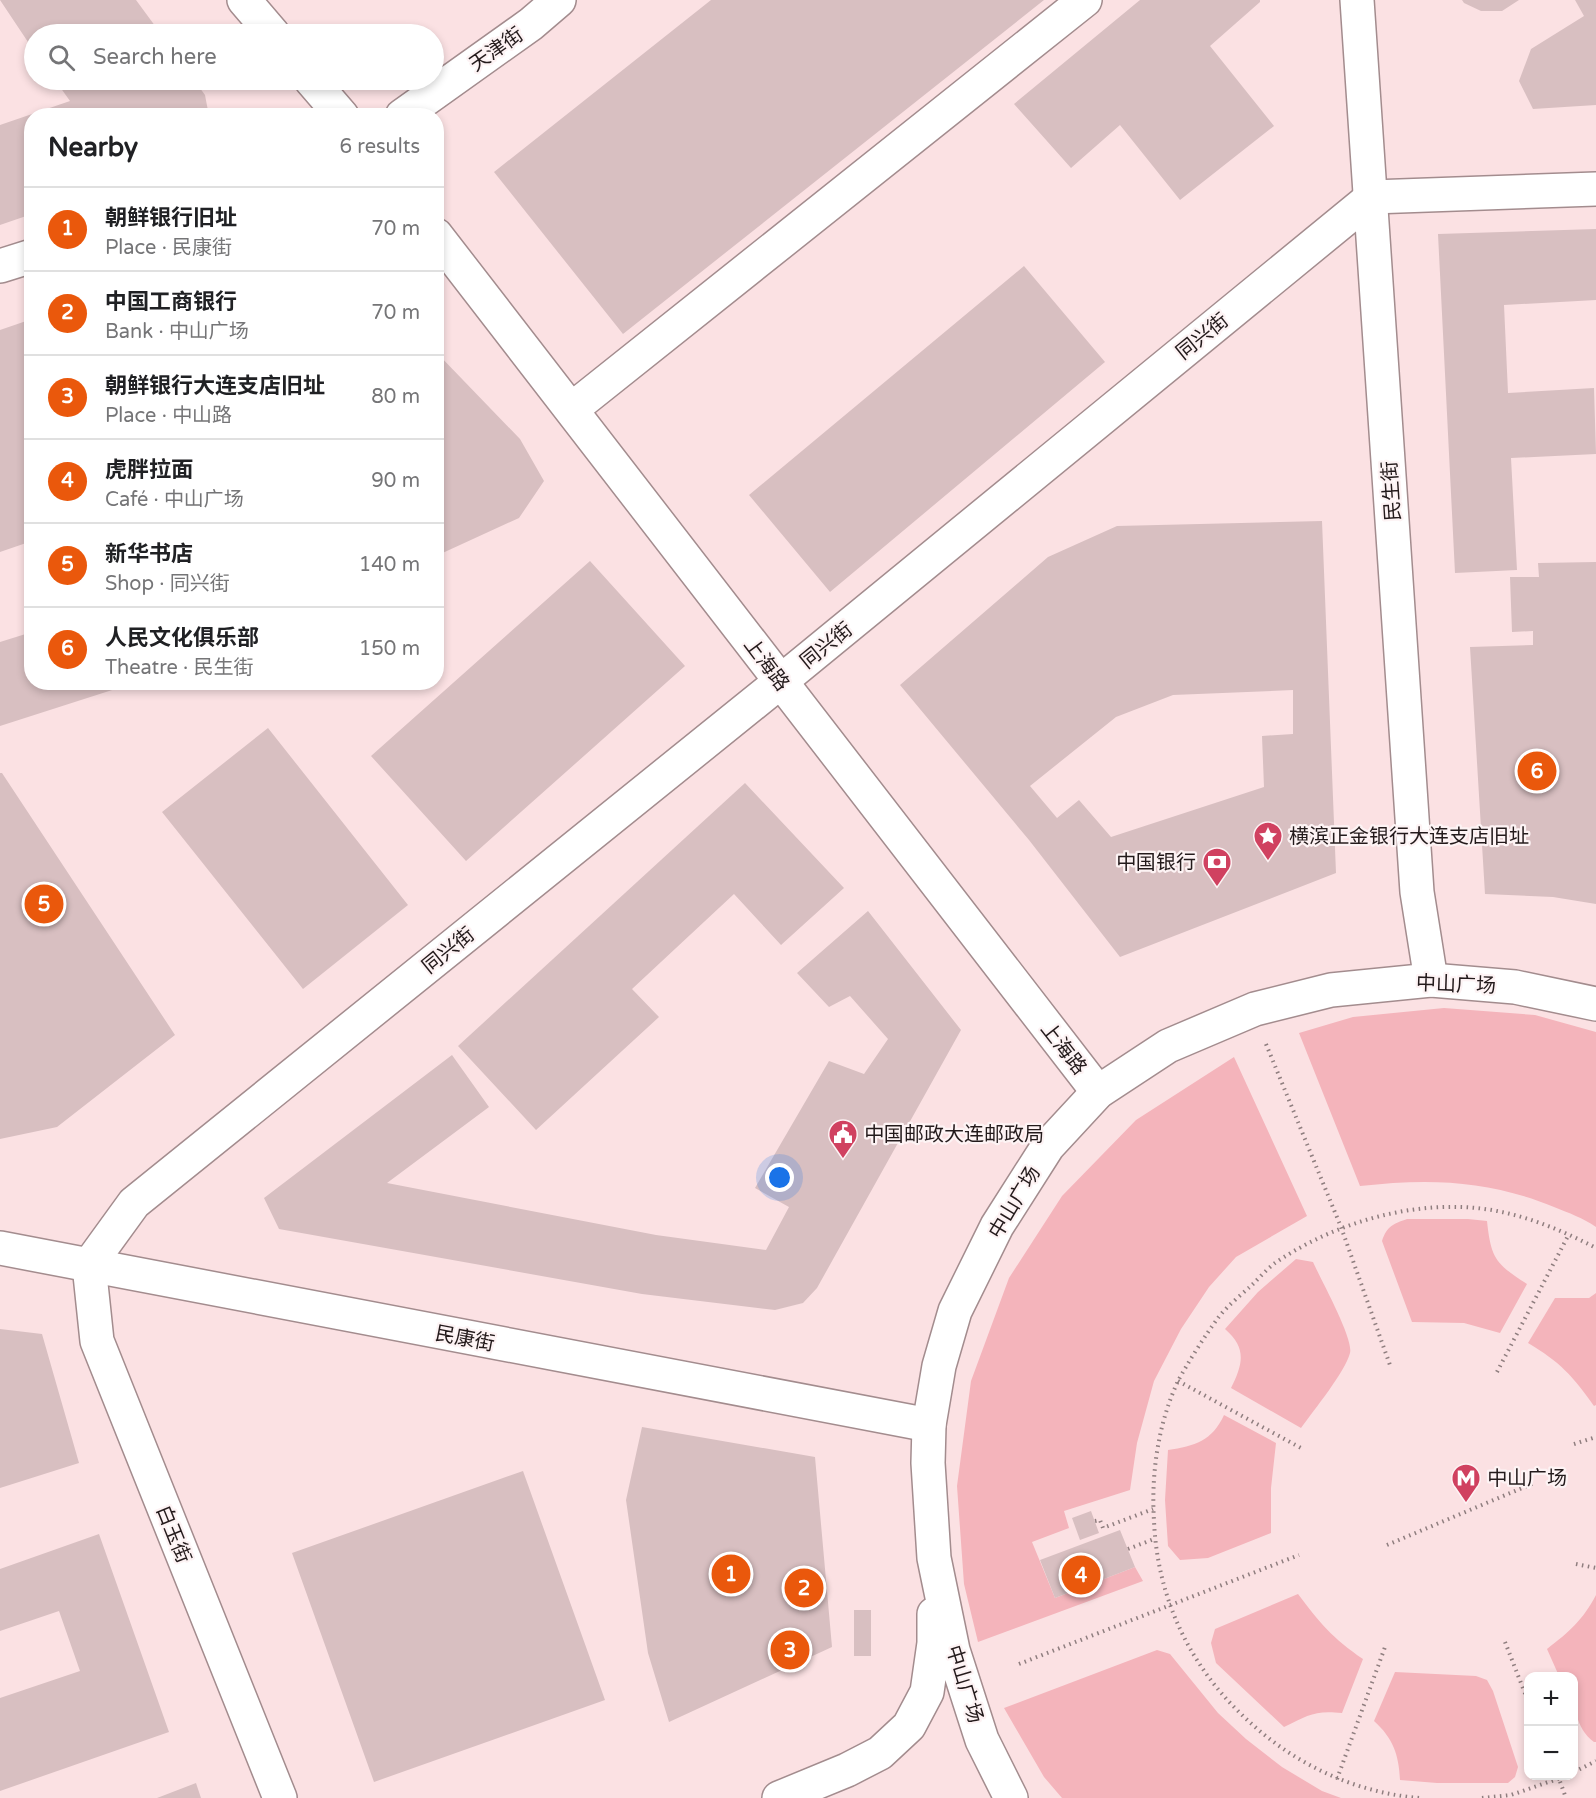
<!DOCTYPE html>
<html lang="en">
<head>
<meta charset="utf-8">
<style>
	:root { --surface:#fff; --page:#f2f2f2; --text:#202124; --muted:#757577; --line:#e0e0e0; --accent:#ea580c }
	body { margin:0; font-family:"Varela Round","Noto Sans SC",sans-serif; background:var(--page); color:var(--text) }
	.controls { position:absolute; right:18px; bottom:18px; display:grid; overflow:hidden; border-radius:12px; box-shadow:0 3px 9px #0003 }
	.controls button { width:54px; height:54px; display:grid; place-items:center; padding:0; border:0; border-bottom:2px solid var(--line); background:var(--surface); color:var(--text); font:30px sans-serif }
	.you { position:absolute; left:780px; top:1178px; width:21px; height:21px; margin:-15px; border:4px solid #fff; border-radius:50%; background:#1a73e8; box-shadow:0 0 0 9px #1a73e833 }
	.badge { display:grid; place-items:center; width:39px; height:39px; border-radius:50%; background:var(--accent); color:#fff; font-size:20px; font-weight:700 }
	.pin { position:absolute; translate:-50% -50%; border:3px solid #fff; box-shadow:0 2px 6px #0006 }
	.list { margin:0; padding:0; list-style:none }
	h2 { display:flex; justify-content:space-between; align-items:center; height:78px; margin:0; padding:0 24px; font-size:26px }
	h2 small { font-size:20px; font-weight:400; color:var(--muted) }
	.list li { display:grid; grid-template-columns:39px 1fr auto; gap:18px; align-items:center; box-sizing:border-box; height:84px; padding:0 24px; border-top:2px solid var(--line) }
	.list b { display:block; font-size:22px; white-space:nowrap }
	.list p { margin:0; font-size:20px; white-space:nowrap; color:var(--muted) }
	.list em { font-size:20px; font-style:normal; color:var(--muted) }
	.icon { flex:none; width:33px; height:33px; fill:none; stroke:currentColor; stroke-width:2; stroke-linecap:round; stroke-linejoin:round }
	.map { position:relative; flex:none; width:1596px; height:1798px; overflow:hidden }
	.search { position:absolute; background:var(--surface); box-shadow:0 3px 9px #0003; left:24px; top:24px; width:420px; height:66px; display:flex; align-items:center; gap:15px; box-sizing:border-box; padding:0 21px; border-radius:33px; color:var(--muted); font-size:22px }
	.panel { position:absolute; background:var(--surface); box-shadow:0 3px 9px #0003; left:24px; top:108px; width:420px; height:582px; border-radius:24px }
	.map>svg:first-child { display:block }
	.green { fill:#f4b4bb }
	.building { fill:#d8bfc1; fill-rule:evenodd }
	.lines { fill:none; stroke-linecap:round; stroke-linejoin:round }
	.pedestrian-casing { stroke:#a38c8e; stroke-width:36 }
	.minor-casing { stroke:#a38c8e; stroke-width:36 }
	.tertiary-casing { stroke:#a38c8e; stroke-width:36 }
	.secondary-casing { stroke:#a38c8e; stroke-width:36 }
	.primary-casing { stroke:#a38c8e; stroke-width:36 }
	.path { stroke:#8f7e7f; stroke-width:4; stroke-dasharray:1.5 4.5; stroke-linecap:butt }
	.pedestrian { stroke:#fff; stroke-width:33 }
	.minor { stroke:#fff; stroke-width:33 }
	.tertiary { stroke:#fff; stroke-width:33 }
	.secondary { stroke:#fff; stroke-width:33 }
	.primary { stroke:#fff; stroke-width:33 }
	.labels { text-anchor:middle; stroke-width:4.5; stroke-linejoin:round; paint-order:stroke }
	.street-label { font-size:20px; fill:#231a1b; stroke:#fdf3f4 }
	.poi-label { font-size:20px; fill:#231a1b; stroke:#fdf3f4; text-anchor:start }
</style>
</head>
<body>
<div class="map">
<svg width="1596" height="1798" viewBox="0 0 1596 1798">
	<rect width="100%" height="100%" fill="#fbe1e3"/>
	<path class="green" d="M1444,1008L1535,1015L1596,1032V1227C1583,1218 1569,1213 1554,1207C1488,1180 1430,1178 1360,1186L1299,1033L1353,1017Z
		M1234,1057L1307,1216L1236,1257L1209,1287L1181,1329L1154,1381L1137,1443L1130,1490L1064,1511L1069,1528L1032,1542L1055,1598L1135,1567L1143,1581L978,1642L964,1584L957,1486L971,1381L1009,1278L1062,1196L1136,1120Z
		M1407,1219H1468L1487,1221C1491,1259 1496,1264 1527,1284L1500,1333L1464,1323L1412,1322L1382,1241C1387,1226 1393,1224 1407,1219Z
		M1296,1259L1313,1262C1320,1278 1354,1339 1350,1353C1345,1372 1314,1410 1301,1428L1231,1388C1243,1364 1247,1348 1225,1329L1258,1292Z
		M1596,1293V1405L1594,1406C1573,1376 1560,1362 1528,1343L1555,1298H1589Z
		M1224,1415L1276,1443L1271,1488V1533L1208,1558L1180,1560L1168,1546L1165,1500L1168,1450C1195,1446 1212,1441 1224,1415Z
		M1298,1594C1320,1623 1332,1638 1363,1659L1342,1713C1315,1710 1308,1715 1284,1727L1216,1663L1211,1643L1215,1629Z
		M1596,1595V1742H1594C1573,1726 1574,1701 1574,1676H1559L1547,1649C1569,1632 1583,1620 1596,1595Z
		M1157,1650L1170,1654L1218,1713L1246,1739L1282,1767L1322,1791L1341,1798H1062L1044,1777L1004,1708Z
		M1395,1672L1476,1676L1487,1680L1493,1691L1518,1767L1515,1777L1508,1783H1437L1400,1780C1399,1755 1393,1738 1374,1721Z"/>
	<path class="building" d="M0,0H136L161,34H34V51Z
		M711,0H1044L623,334L494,172Z
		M1140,0H1260V2L1210,46L1274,126L1180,200L1120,125L1071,168L1014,104Z
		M1462,0H1519L1502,11H1481L1464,3Z
		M1575,0H1596V105L1533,109L1519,81L1531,49L1584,16Z
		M55,80H194L205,95L209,116H32V214L0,225V125L70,101Z
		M1596,229V300L1504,305L1508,393L1594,388L1596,454L1511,458L1517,570L1455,573L1438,234Z
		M1024,266L1105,362L830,592L749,495Z
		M32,319V541L0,552V330Z
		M436,352L520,439L544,481L519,518L436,556Z
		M1322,521L1336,873L1120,957L1029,840L900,685L1048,557L1117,526ZM1293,690V734L1262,736L1264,787L1111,837L1079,800L1057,818L1030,786L1116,717L1173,695Z
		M590,561L685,666L466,861L371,756Z
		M1596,562V904L1553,897L1485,894L1470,647L1533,645V631L1512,632L1510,577H1539L1538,563Z
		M32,632V682L134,683L0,726V642Z
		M268,728L408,905L303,989L162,812Z
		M0,773H2L175,1035L57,1127L0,1139Z
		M745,783L844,888L781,945L734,894L632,989L659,1017L536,1130L458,1046Z
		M868,911L961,1030L817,1288L803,1303L775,1310L642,1294L279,1229L264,1198L452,1055L489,1107L387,1183L656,1235L766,1250L789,1207L755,1188L829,1061L864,1074L888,1039L850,996L829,1007L797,973Z
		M0,1329L42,1334L79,1463L0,1488Z
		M642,1427L815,1457L832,1647L669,1722L648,1653L626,1500Z
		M523,1471L605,1700L374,1782L292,1553Z
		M1091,1511L1099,1533L1080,1540L1072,1518Z
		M1120,1530L1135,1567L1055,1598L1040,1560Z
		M99,1534L169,1732L0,1791V1698L80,1671L59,1611L0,1631V1569Z
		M854,1610H871V1656H854Z
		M196,1783L201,1798H157Z"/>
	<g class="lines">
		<g class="pedestrian-casing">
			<path id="pedestrian" d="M402,116L531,24L559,0
				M0,266L32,256"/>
		</g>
		<g class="minor-casing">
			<path id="minor" d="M572,409L1085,0
				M280,1798L97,1341L89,1265L134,1203L780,682L1372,197L1596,189"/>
		</g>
		<g class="tertiary-casing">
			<path id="tertiary" d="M0,1248L929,1425"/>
		</g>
		<g class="secondary-casing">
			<path id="secondary" d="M244,0L273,34
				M1357,0L1417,892L1431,980
				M311,80L342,116
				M436,235L1098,1092"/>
		</g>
		<g class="primary-casing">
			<path id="primary" d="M779,1798L847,1770L880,1753L909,1726L927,1692L934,1643V1614
				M1011,1798L982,1740L953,1650L934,1558L928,1463L929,1425L939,1366L955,1311L997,1226L1048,1146L1098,1092L1168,1046L1255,1009L1331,990L1431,980L1515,987L1596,1004"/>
		</g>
		<path class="path" d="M1266,1044L1341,1227L1391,1368
			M1497,1372L1569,1234
			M1178,1381L1301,1448
			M1574,1444L1596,1437
			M1095,1521L1100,1520L1103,1528L1153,1509
			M1387,1545L1534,1483
			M1128,1549L1154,1539
			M1576,1564L1596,1568
			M1505,1642L1528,1701
			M1019,1664L1299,1555
			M1574,1772L1596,1761
			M1558,1776L1566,1798
			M1337,1779L1385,1647
			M1419,1798C1350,1792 1286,1760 1237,1710C1186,1659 1157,1593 1154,1521C1151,1474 1158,1424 1178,1381C1187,1364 1206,1334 1218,1318C1227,1306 1241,1295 1252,1285C1259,1278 1267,1269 1275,1263C1328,1227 1396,1205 1460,1207C1508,1208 1554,1226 1596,1248
			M1482,1798L1511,1795L1566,1776"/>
		<use href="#pedestrian" class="pedestrian"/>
		<use href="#minor" class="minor"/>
		<use href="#tertiary" class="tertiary"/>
		<use href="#secondary" class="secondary"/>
		<use href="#primary" class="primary"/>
	</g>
	<defs>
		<g id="sight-pin" transform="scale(1.5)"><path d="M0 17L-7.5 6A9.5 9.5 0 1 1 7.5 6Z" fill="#d04160" stroke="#fdf3f4"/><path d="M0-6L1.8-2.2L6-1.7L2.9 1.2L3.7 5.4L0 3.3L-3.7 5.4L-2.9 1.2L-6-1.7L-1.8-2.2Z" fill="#fff"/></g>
		<g id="bank-pin" transform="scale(1.5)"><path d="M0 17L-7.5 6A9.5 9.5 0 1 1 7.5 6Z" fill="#d04160" stroke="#fdf3f4"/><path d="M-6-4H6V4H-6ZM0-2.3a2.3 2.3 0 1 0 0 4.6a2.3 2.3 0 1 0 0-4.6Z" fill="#fff"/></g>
		<g id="civic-pin" transform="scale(1.5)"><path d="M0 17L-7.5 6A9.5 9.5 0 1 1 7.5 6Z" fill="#d04160" stroke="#fdf3f4"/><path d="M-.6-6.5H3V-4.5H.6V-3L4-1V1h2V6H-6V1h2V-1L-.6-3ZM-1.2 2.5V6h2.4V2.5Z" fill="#fff"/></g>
		<g id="metro-pin" transform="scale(1.5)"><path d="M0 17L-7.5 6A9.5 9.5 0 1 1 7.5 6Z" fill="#d04160" stroke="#fdf3f4"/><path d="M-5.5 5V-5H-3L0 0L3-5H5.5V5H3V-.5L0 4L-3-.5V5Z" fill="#fff"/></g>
	</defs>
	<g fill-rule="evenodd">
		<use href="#sight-pin" x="1268" y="836"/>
		<use href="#bank-pin" x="1217" y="862"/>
		<use href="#civic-pin" x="843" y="1134"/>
		<use href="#metro-pin" x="1466" y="1478"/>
	</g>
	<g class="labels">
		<g class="street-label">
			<text transform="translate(496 49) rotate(-35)" y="7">天津街</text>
			<text transform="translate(1202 336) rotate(-39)" y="7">同兴街</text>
			<text transform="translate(1391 491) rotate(-94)" y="7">民生街</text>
			<text transform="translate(826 645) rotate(-39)" y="7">同兴街</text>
			<text transform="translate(767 664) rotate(53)" y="7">上海路</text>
			<text transform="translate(448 950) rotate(-39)" y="7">同兴街</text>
			<text transform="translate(1456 984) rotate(2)" y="7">中山广场</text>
			<text transform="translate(1064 1048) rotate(52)" y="7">上海路</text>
			<text transform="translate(1014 1202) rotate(-59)" y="7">中山广场</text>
			<text transform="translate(465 1338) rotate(11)" y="7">民康街</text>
			<text transform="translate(174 1534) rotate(68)" y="7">白玉街</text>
			<text transform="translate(965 1684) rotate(73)" y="7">中山广场</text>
		</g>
		<g class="poi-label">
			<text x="1289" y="843">横滨正金银行大连支店旧址</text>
			<text x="1196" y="869" text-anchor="end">中国银行</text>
			<text x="864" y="1141">中国邮政大连邮政局</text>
			<text x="1487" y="1485">中山广场</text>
		</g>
	</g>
</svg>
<div class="controls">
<button>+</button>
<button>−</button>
</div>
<div class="you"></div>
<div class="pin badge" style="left:731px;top:1574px">1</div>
<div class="pin badge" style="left:804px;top:1588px">2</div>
<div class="pin badge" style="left:790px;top:1650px">3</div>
<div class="pin badge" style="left:1081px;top:1575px">4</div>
<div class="pin badge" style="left:44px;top:904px">5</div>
<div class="pin badge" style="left:1537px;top:771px">6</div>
<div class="search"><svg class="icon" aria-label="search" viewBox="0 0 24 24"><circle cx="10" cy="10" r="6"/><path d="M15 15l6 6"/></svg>Search here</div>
<section class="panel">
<h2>Nearby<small>6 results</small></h2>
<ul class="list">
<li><span class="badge">1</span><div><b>朝鲜银行旧址</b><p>Place · 民康街</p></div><em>70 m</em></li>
<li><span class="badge">2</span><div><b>中国工商银行</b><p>Bank · 中山广场</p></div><em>70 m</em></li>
<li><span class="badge">3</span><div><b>朝鲜银行大连支店旧址</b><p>Place · 中山路</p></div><em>80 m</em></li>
<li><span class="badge">4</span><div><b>虎胖拉面</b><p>Café · 中山广场</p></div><em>90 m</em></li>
<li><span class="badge">5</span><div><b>新华书店</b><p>Shop · 同兴街</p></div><em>140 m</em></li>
<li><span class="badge">6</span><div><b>人民文化俱乐部</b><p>Theatre · 民生街</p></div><em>150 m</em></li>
</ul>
</section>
</div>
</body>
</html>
